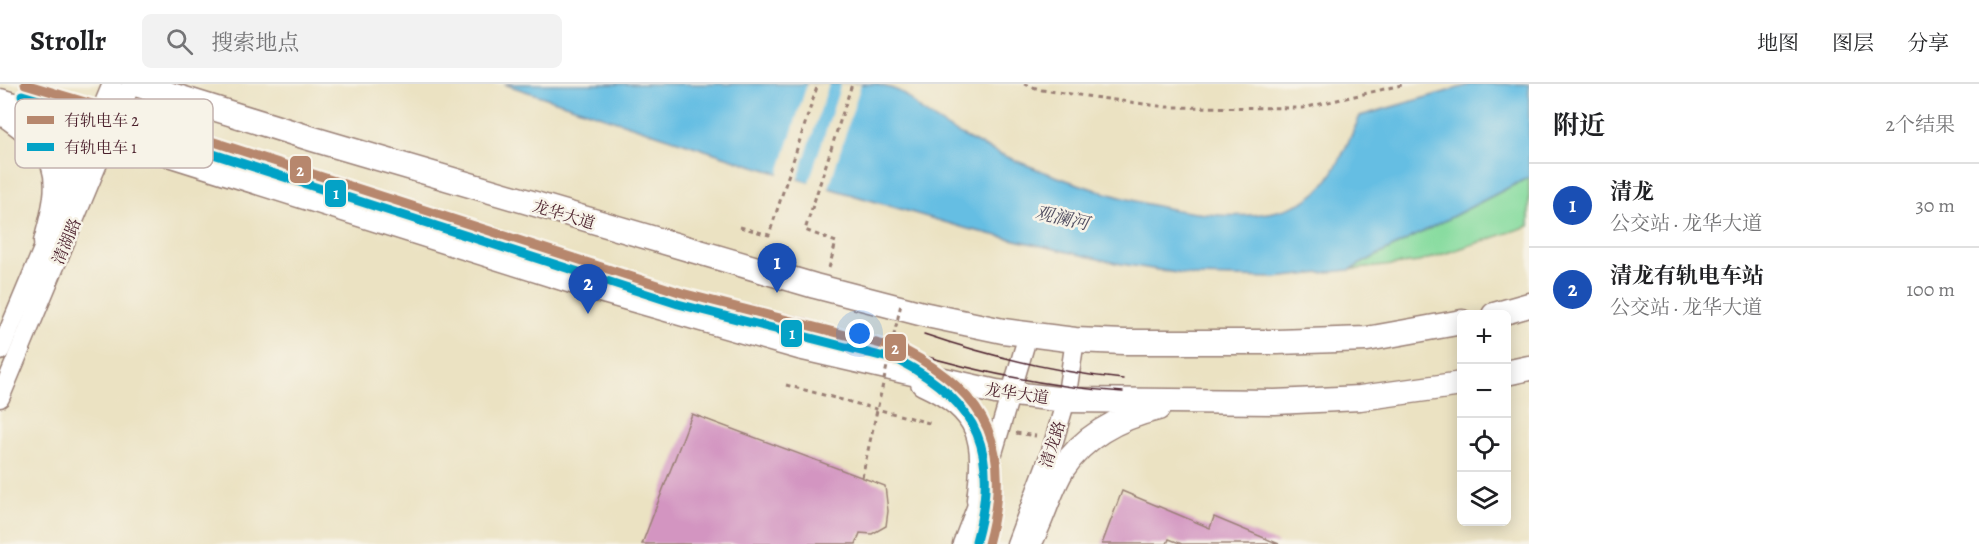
<!DOCTYPE html>
<html lang="zh">
<head>
<meta charset="utf-8">
<style>
	:root { --surface:#fff; --page:#f2f2f2; --text:#202124; --muted:#757577; --line:#e0e0e0; --accent:#2563eb }
	body { margin:0; font-family:Alegreya,"Noto Serif SC",serif; background:var(--page); color:var(--text) }
	.controls { position:absolute; right:18px; bottom:18px; display:grid; overflow:hidden; border-radius:9px; box-shadow:0 3px 15px #0003 }
	.controls button { width:54px; height:54px; display:grid; place-items:center; padding:0; border:0; border-bottom:2px solid var(--line); background:var(--surface); color:var(--text); font:30px sans-serif }
	.you { position:absolute; left:860px; top:250px; width:21px; height:21px; margin:-15px; border:4px solid #fff; border-radius:50%; background:#1a73e8; box-shadow:0 0 0 9px #1a73e833 }
	.badge { display:grid; place-items:center; width:39px; height:39px; border-radius:50%; background:var(--accent); color:#fff; font-size:20px; font-weight:700 }
	.pin { position:absolute; translate:-50% -50px; filter:drop-shadow(0 2px 3px #0008) }
	.pin::after { content:''; position:absolute; top:32px; width:21px; height:18px; background:inherit; clip-path:polygon(0 0,100% 0,50% 100%) }
	.list { margin:0; padding:0; list-style:none }
	h2 { display:flex; justify-content:space-between; align-items:center; height:78px; margin:0; padding:0 24px; font-size:26px }
	h2 small { font-size:20px; font-weight:400; color:var(--muted) }
	.list li { display:grid; grid-template-columns:39px 1fr auto; gap:18px; align-items:center; box-sizing:border-box; height:84px; padding:0 24px; border-top:2px solid var(--line) }
	.list b { display:block; font-size:22px; white-space:nowrap }
	.list p { margin:0; font-size:20px; white-space:nowrap; color:var(--muted) }
	.list em { font-size:20px; font-style:normal; color:var(--muted) }
	.icon { flex:none; width:33px; height:33px; fill:none; stroke:currentColor; stroke-width:2; stroke-linecap:round; stroke-linejoin:round }
	.map { position:relative; flex:none; width:1529px; height:460px; overflow:hidden }
	header { display:flex; align-items:center; gap:36px; box-sizing:border-box; height:84px; padding:0 30px; background:var(--surface); border-bottom:2px solid var(--line) }
	header strong { font-size:28px }
	nav { display:flex; gap:33px; margin-inline-start:auto; font-size:21px }
	.search { width:420px; height:54px; background:var(--page); display:flex; align-items:center; gap:15px; box-sizing:border-box; padding:0 21px; border-radius:9px; color:var(--muted); font-size:22px }
	main { display:flex }
	aside { flex:1; background:var(--surface) }
	.map>svg:first-child { display:block }
	.green { fill:#85db9e; stroke:#687d64; stroke-width:1.5 }
	.water { fill:#65bee3; stroke:#586e87; stroke-width:1.5 }
	.pier { fill:#ebe2c2 }
	.building { fill:#d395c1 }
	.lines { fill:none; stroke-linecap:round; stroke-linejoin:round }
	.tertiary-casing { stroke:#9a8076; stroke-width:21 }
	.primary-casing { stroke:#9a8076; stroke-width:27 }
	.path { stroke:#9a8076; stroke-width:3; stroke-dasharray:4.5 4.5; stroke-linecap:butt }
	.tertiary { stroke:#fff; stroke-width:18 }
	.primary { stroke:#fff; stroke-width:24 }
	.tram { stroke:#4a1f2b; stroke-width:1.5 }
	.path-bridge { stroke:#9a8076; stroke-width:3; stroke-dasharray:4.5 4.5; stroke-linecap:butt }
	.tram-1-casing { stroke:#f7f3e8; stroke-width:14 }
	.tram-2-casing { stroke:#f7f3e8; stroke-width:14 }
	.tram-1 { stroke:#b7876d; stroke-width:9 }
	.tram-2 { stroke:#04a2c6; stroke-width:9 }
	.labels { text-anchor:middle; stroke-width:5; stroke-linejoin:round; paint-order:stroke }
	.street-label { font-size:16px; fill:#4a1f2b; stroke:#f7f3e8 }
	.water-label { font-size:18px; font-style:italic; fill:#524f62; stroke:#f7f3e8 }
	.key { fill:#f7f3e8; stroke:#c3b3af; stroke-width:1.5 }
	.key-label { font-size:16px; fill:#4a1f2b }
	.line-badge { stroke:#f7f3e8; stroke-width:2 }
	.badge-label { font-size:16px; text-anchor:middle; font-weight:bold; fill:#fff }
</style>
</head>
<body>
<header>
<strong>Strollr</strong>
<div class="search"><svg class="icon" aria-label="search" viewBox="0 0 24 24"><circle cx="10" cy="10" r="6"/><path d="M15 15l6 6"/></svg>搜索地点</div>
<nav><a>地图</a><a>图层</a><a>分享</a></nav>
</header>
<main>
<div class="map">
<svg width="1529" height="460" viewBox="0 0 1529 460">
	<rect width="100%" height="100%" fill="#f7f3e8"/>
	<filter id="ink" filterUnits="userSpaceOnUse"><feTurbulence type="fractalNoise" baseFrequency=".0167" numOctaves="2"/><feDisplacementMap in="SourceGraphic" scale="12" xChannelSelector="R" yChannelSelector="G"/><feConvolveMatrix kernelMatrix="1 2 1 2 8 2 1 2 1" color-interpolation-filters="sRGB"/></filter>
	<filter id="wash" filterUnits="userSpaceOnUse"><feTurbulence type="fractalNoise" baseFrequency=".008" numOctaves="4" result="noise"/><feDisplacementMap in="SourceGraphic" scale="24" xChannelSelector="R" yChannelSelector="G"/><feGaussianBlur stdDeviation="1.35" result="paint"/><feColorMatrix in="noise" values="0 0 0 0 0 0 0 0 0 0 0 0 0 0 0 0 0 1.4 0 .05"/><feComposite in="paint" operator="in"/></filter>
	<g filter="url(#wash)">
		<rect width="100%" height="100%" fill="#ebe2c2"/>
		<path class="green" d="M1529,93V142L1419,178L1349,186Z"/>
		<path class="water" d="M504,0H876C884,3 895,4 902,9C909,14 915,21 922,27C935,36 950,46 965,53C1040,92 1247,172 1318,107C1336,90 1350,54 1360,32L1473,0H1529V93L1349,186L1275,194L1195,192L1116,179L968,145L754,82Z"/>
		<path class="pier" d="M807,0H829L797,98L778,92Z
			M841,0H861L828,107L808,101Z"/>
		<g id="blocks">
			<path class="building" d="M712,213L838,247L835,257L710,223Z
				M692,330L885,402L888,427L886,442L872,450L860,449L856,460H642Z
				M1122,407L1210,444L1214,433L1279,460H1182L1169,455L1167,460H1102Z"/>
		</g>
	</g>
	<g filter="url(#ink)">
		<use href="#blocks" fill-opacity="0" stroke="#9a8076" stroke-width="1.5"/>
		<g class="lines">
			<g class="tertiary-casing">
				<path id="tertiary" d="M0,267L112,0
					M0,314L131,0
					M962,460L979,416L1028,251
					M1016,460L1051,367L1066,316L1075,256"/>
			</g>
			<g class="primary-casing">
				<path id="primary" d="M136,0L313,55L815,202L927,231L1003,247L1075,256L1124,258H1277L1367,255L1462,238
					M0,17L607,208L799,263L996,308L1066,316L1275,318L1360,314L1462,300
					M0,27C62,70 66,86 46,158
					M1494,231L1529,221
					M1506,289L1529,284
					M923,299C983,327 987,355 979,416
					M1029,460C1042,436 1049,407 1063,384C1085,351 1121,333 1158,324"/>
			</g>
			<path class="path" d="M1024,0L1042,6L1166,23L1303,24L1406,0
				M740,143L769,151L818,0
				M829,184L836,158L805,146L852,0
				M786,301L933,340
				M1016,349L1036,352"/>
			<use href="#tertiary" class="tertiary"/>
			<use href="#primary" class="primary"/>
			<path class="tram" d="M924,250C989,272 1055,288 1123,295
				M904,266C977,288 1047,303 1123,308"/>
			<path class="path-bridge" d="M862,393L901,220"/>
			<g class="tram-1-casing">
				<path id="tram-1" d="M25,0L149,37L682,209L904,266C990,311 1013,367 988,460"/>
			</g>
			<g class="tram-2-casing">
				<path id="tram-2" d="M22,11L145,48L678,220L900,277C980,319 1000,370 976,457"/>
			</g>
			<use href="#tram-1" class="tram-1"/>
			<use href="#tram-2" class="tram-2"/>
		</g>
	</g>
	<g class="labels">
		<g class="street-label">
			<text transform="translate(564 130) rotate(17)" y="6">龙华大道</text>
			<text transform="translate(66 157) rotate(-67)" y="6">清湖路</text>
			<text transform="translate(1017 309) rotate(8)" y="6">龙华大道</text>
			<text transform="translate(1052 360) rotate(-72)" y="6">清龙路</text>
		</g>
		<g class="water-label">
			<text transform="translate(1062 134) rotate(13)" y="6">观澜河</text>
		</g>
	</g>
	<rect x="15" y="15" width="198" height="69" rx="9" class="key"/>
	<rect x="27" y="32" width="27" height="8" fill="#b7876d"/>
	<rect x="27" y="59" width="27" height="8" fill="#04a2c6"/>
	<g class="key-label">
		<text x="64" y="42">有轨电车 2</text>
		<text x="64" y="69">有轨电车 1</text>
	</g>
	<g class="line-badge">
		<rect x="289" y="71" width="23" height="29" rx="6" fill="#b7876d"/>
		<rect x="324" y="95" width="23" height="29" rx="6" fill="#04a2c6"/>
		<rect x="780" y="235" width="23" height="29" rx="6" fill="#04a2c6"/>
		<rect x="884" y="249" width="23" height="29" rx="6" fill="#b7876d"/>
	</g>
	<g class="badge-label">
		<text x="300" y="92">2</text>
		<text x="336" y="115">1</text>
		<text x="792" y="255">1</text>
		<text x="895" y="270">2</text>
	</g>
</svg>
<div class="controls">
<button>+</button>
<button>−</button>
<button><svg class="icon" aria-label="locate" viewBox="0 0 24 24"><circle cx="12" cy="12" r="6"/><path d="M12 2v4M12 18v4M2 12h4M18 12h4"/></svg></button>
<button><svg class="icon" aria-label="layers" viewBox="0 0 24 24"><path d="M12 4l9 5-9 5-9-5zM3 14l9 5 9-5"/></svg></button>
</div>
<div class="you"></div>
<div class="pin badge" style="left:777px;top:209px;background:#1a4fb4">1</div>
<div class="pin badge" style="left:588px;top:230px;background:#1a4fb4">2</div>
</div>
<aside>
<h2>附近<small>2个结果</small></h2>
<ul class="list">
<li><span class="badge" style="background:#1a4fb4">1</span><div><b>清龙</b><p>公交站 · 龙华大道</p></div><em>30 m</em></li>
<li><span class="badge" style="background:#1a4fb4">2</span><div><b>清龙有轨电车站</b><p>公交站 · 龙华大道</p></div><em>100 m</em></li>
</ul>
</aside>
</main>
</body>
</html>
